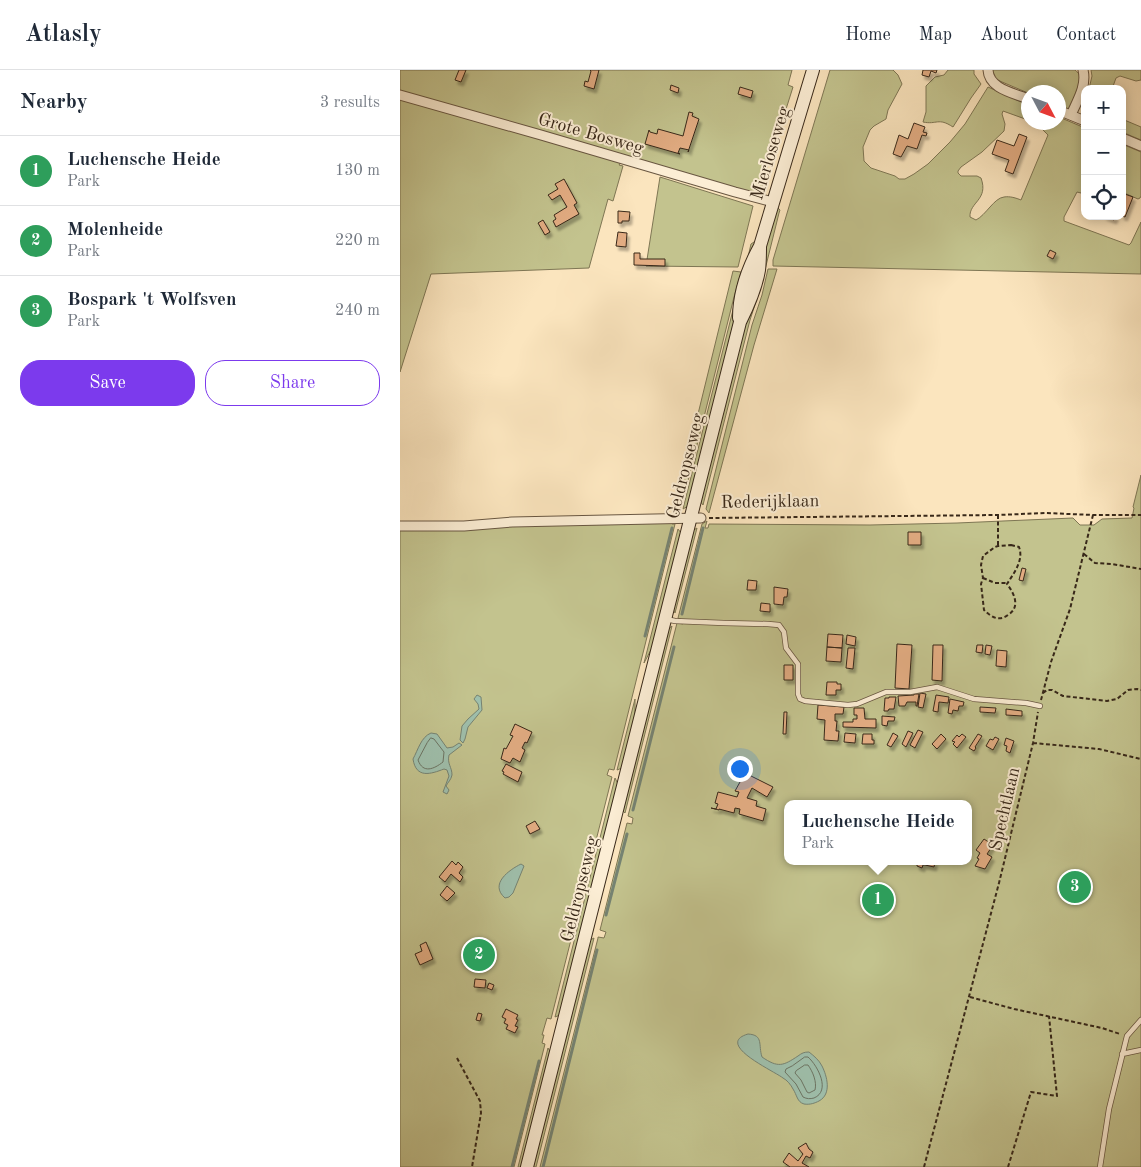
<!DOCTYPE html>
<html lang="en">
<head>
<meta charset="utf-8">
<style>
	:root { --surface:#fff; --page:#f6f6f7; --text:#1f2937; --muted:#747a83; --line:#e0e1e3; --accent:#7c3aed }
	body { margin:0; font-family:"Old Standard TT",serif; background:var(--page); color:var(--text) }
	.controls { position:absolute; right:15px; top:15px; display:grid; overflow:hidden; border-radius:10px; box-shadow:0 2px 12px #0003 }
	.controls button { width:45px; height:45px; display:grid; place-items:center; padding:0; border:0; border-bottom:1px solid var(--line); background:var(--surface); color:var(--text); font:25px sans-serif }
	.compass { position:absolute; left:621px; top:15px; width:45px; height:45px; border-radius:50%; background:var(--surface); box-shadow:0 2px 12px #0003; rotate:131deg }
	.you { position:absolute; left:339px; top:698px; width:18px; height:18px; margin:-12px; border:4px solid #fff; border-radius:50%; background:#1a73e8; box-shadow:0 0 0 8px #1a73e833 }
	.badge { display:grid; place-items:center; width:32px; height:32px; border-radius:50%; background:var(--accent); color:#fff; font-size:16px; font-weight:700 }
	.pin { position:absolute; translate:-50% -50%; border:2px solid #fff; box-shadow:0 1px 5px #0006 }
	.popup { position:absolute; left:384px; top:730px; width:188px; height:65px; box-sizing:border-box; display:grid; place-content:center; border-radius:10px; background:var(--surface); filter:drop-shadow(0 1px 4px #0005); font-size:16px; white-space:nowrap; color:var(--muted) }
	.popup b { font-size:19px; color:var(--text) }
	.popup::after { content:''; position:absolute; left:50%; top:100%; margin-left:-10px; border:10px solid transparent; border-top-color:var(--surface) }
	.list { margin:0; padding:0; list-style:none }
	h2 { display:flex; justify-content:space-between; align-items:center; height:65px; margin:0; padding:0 20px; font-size:21px }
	h2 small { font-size:16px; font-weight:400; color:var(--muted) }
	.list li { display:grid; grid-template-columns:32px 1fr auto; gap:15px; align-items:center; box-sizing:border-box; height:70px; padding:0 20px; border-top:1px solid var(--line) }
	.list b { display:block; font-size:19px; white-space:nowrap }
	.list p { margin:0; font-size:16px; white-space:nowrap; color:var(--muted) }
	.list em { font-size:16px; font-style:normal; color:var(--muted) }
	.actions { display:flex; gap:10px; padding:15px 20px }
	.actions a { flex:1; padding:11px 0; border:1px solid var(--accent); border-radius:20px; text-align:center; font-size:18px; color:var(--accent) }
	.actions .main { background:var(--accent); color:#fff }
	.icon { flex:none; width:28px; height:28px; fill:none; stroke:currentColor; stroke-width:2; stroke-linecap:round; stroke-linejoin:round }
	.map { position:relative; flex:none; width:741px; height:1097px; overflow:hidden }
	header { display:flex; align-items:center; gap:30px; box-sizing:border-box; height:70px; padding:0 25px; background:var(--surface); border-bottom:1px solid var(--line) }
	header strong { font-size:24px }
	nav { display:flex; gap:28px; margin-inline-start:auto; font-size:18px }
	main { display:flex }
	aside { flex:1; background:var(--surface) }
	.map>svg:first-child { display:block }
	.green { fill:#c3c38e; stroke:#7e7654; fill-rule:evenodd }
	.water { fill:#9fc0ad; stroke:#768372 }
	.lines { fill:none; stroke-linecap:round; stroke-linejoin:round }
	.shore { stroke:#6c7463; stroke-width:1 }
	.stream { stroke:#768372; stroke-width:3 }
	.building { fill:#e2ac82; stroke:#382819; filter:url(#shadow) }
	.service-casing { stroke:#695742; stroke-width:6 }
	.minor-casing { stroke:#695742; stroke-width:11 }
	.secondary-casing { stroke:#382819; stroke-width:14 }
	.path { stroke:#382819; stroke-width:2; stroke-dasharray:4 2.5; stroke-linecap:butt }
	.service { stroke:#fceed5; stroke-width:4.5 }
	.minor { stroke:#fceed5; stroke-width:9 }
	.secondary { stroke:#fceed5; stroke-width:12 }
	.labels { text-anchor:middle; stroke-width:4; stroke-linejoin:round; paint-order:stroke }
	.street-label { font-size:18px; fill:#382819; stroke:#fceed5 }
</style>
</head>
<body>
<header>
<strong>Atlasly</strong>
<nav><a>Home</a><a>Map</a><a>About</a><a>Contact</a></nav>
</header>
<main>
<aside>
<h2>Nearby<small>3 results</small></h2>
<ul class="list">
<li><span class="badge" style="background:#2e9e5b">1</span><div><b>Luchensche Heide</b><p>Park</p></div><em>130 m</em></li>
<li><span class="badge" style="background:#2e9e5b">2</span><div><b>Molenheide</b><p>Park</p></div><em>220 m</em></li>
<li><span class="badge" style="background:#2e9e5b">3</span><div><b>Bospark 't Wolfsven</b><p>Park</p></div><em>240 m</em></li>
</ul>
<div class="actions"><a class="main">Save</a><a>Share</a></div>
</aside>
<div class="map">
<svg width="741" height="1097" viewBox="0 0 741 1097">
	<defs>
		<filter id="shadow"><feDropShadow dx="2.5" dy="4" stdDeviation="1" flood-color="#0004"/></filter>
	</defs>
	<rect width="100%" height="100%" fill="#fbe5be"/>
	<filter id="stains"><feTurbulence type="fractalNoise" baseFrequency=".004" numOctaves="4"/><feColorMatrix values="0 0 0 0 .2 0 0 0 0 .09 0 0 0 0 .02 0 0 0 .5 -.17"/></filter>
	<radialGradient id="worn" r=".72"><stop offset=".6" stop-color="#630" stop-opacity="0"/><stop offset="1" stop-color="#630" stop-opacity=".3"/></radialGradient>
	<path class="green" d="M0,0H392L388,15L393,17L381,55L377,54L359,131L221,92L219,95L223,96L213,131L208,129L189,198L31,204L0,302Z
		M430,0H493L498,5L502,14L488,40L486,49L474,56L470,60L463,77L464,91L471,98L495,106L499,109H505L514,104L528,94L550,72L565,54L588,17L628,35V50L603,41L602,44L605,54L604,61L582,82L561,97L558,101V103L561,106H577L581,108C589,130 569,132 570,147L576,150C586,145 594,128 604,127C610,126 616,128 621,130L648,65L642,59L644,53L658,52L659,47L685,58V124L677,122L664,147V151L729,175L731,173L741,152V204L373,196V190Z
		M548,0H574V4L581,14L571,28L553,57C538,47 537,55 523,52L526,42V16L535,7L544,5Z
		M588,0H675C677,2 680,4 680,7C682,14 672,33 669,40L659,36L658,22L628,23L595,9Z
		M691,0H741V10L736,11L720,6L716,8L712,19H689L692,6Z
		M722,49L741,57V70L722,62Z
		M722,74L741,82V126L740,128L738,129L722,122Z
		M260,107L353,136L338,197L246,196Z
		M377,137L380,140L379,143L361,216L350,250L303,435L300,431L367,166Z
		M354,172L355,173L288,436L283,439L336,228L345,200L351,174Z
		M368,199H377L354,275L309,443L306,439L352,255L362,225Z
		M333,201L341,202L334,227L285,423L279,442L275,443V438Z
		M741,405V1097H140L198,868V867L204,868L206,862L200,860L227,753L232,754L233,748L228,746L277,553L283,554L285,551L278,548L302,454L307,451L305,458H308L309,454L470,455L557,453L673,448L680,455H694L702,449L732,448L734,438L733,437ZM388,734H568V791H388Z
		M272,452V454H275L214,700L209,699L207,705L212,707L151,949L147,948L142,965H144L142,973L145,974L114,1097H0V459Z
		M297,458L275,543L273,539L292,461Z
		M278,459L281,463L253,576L244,593Z
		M272,556L225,743L222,740L268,559Z
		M235,629V647L222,698L217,700Z
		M215,708L218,714L160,945L155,947Z
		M194,868L136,1097H133L190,870Z
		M148,978L151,983L122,1097H118Z"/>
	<path class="water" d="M77,625L81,627L82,640L68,657L65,669L63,673L60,670L62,656L68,649L79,639L78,634L74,629Z
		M31,663L37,664L47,678L53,677L59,673L62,675L49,685C47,694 52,697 52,705C51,710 48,712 46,716L49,720L47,724L43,722L49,706L47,700L44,699C31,704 16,709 13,689C18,680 21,667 31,663Z
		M121,794L124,796L113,823L109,827L105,828C89,814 109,800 121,794Z
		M348,964C364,965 358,975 362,987C378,998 383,996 398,986C402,983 404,982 409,982C414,986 419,990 422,996C427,1006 432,1024 419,1031C415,1033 410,1035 404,1034C397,1032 397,1025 393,1019C391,1015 387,1010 383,1008C374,1001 314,974 348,964Z"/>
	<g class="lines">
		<path class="shore" d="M31,668L34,669L44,682L43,692C34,699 23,704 18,690L27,673Z
			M405,987H408C418,996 431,1021 414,1028C410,1029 407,1029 403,1027L396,1014L385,1002L386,999L392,996Z
			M405,995H408C413,1002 417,1012 415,1020L409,1023L407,1022L401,1010L395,1003L396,1001Z"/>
		<path class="stream" d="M282,544L303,458
			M245,566L272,458
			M233,740L274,577
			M206,845L227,764
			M112,1097L139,991
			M143,1097L197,880"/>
	</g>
	<path class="building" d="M59,0H66L61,12L55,10Z
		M190,0H199L194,19L184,16L185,11L188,12L191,1Z
		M523,0H537L536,3L531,1L529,7L522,5Z
		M271,15L279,18L278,23L270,20Z
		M340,17L353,21L351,28L338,24Z
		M289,42L293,43L292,46L299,49L288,82L289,80L280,78L278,83L280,84L245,74L249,60L250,62L257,64L258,59L283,66Z
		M514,53L525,57L523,62L527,63L526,66L522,65L517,79L507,76L501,87L493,84L499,65L508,69Z
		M619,64L627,67L613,104L605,101L609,90L592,84L597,70L614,76Z
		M164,109L177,133L174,135L179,144L156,157L153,151L156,149L154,145L167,137L160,125L152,130L148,125L158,119L155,114Z
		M722,123L733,127L725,147L722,146Z
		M218,141L230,142L229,151H222V153H218Z
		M704,146H716L714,150Z
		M143,150L150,162L145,165L138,153Z
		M218,162L227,163L226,177L216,176Z
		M650,180L656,183L653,189L647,186Z
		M234,183H240V189H265V196L234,195Z
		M508,462H521V475H508Z
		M622,498L626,499L623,511L619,510Z
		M348,510L357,511L356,520H347Z
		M374,517L388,519L387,527H384L383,535L374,534Z
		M361,533L370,534V542L360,541Z
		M428,564L443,565L442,578L427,577Z
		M447,565L456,567L455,576L446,574Z
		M497,574L512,575L509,619L495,618Z
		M533,575H543L542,611L532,610Z
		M577,575H583L582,583L576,582Z
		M586,575L592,576L590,585L585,584Z
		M427,577L442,578L441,592L426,591Z
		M448,578H455L453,599L446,598Z
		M597,580L607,581L606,597L596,596Z
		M384,595H393V610H384Z
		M427,612H437V614H441V620H436V625H426Z
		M520,623L526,624L523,638L518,637Z
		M514,624H519L517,636H516V632H507L505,636H499L498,626L514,625Z
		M536,625L549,627L548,633L539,632L538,642L533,641Z
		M489,627H496L494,639H489L488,641H484L485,628H489Z
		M550,629L564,632L563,636H559L558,641L553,640L552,644L548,643Z
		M418,635L444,637L443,644H435V651H437L436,661H439L438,671L424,670L425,650L417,649Z
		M580,637L596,638L595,643L580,642Z
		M454,638H464L465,649H476V658L443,657V652H453V649H457V645H454Z
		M606,639L622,641V646L606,645Z
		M384,642H387L386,664H383Z
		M482,646L495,647L494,651H488L487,656L482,655Z
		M115,654L132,662L127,673L125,672L122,678L125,680L120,692L113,688L110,693L101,689L104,678L106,679L113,666L110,665Z
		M518,660L523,662L515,678L510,675Z
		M508,661L513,663L506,677L502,674Z
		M445,663L456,664L455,673L444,672Z
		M493,663L498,666L491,677L487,675Z
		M463,664H472V670H474V674H462Z
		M541,664L546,669L537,679L532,674Z
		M562,664L566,667L557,678L553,674L555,672L552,671L557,665L559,667Z
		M578,664L582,666L575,677L576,678L574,681L569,678Z
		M595,667L599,669L593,680L586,676L590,669L593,670Z
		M606,668L614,671L610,683L606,681L607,676L604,675Z
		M106,694L122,702L118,712L103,704L104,702L102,701Z
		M345,703L373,717L367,727L352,718L347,728L357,731L356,736L366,739L363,751L339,744L340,739L335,738L334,743L319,739V740L311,738L316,739L318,734L315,733L318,722L337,727L339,722L335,721Z
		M135,751L140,759L130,764L126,756Z
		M584,769L593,775L587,784L592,787L585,799L575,796L579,789L577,788L580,783L576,780Z
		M52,791L56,795L58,792L63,797L59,803L63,807L60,812L51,804L45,812L39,807Z
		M517,791L535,792L534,797L525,795H523L522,798L517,796Z
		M47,816L55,823L47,831L40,825Z
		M26,872L33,889L20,895L15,884L22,881L20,875Z
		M75,909L86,910L85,918L74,917Z
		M89,913L94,915L92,920L87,918Z
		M106,939L118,945L116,949L118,950L115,956L118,957L115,963L106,959L108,955L104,953L106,949L102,947Z
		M78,943L82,944L80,951L76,950Z
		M406,1073L409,1079L413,1082L410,1088L406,1086L402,1093L409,1097H390L383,1092L389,1083L398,1091L403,1084L398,1078Z"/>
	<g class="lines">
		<g class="service-casing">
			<path id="service" d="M266,549L275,551L324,553L368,554L379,555L384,562L386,578L398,594V624L400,629L405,631L448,635L457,634L486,622H510L537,617L574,629L626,633L640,636
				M722,984L741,980
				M700,1097L709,1039L727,966L741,950"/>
		</g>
		<g class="minor-casing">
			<path id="minor" d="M588,0C589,19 614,23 628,29
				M0,25L141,65L335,122L373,132
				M658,40L685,51
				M671,45C677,31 687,16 683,0
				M722,68L741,76
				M0,456H64L112,452L301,448"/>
		</g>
		<g class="secondary-casing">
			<path id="secondary" d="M339,248C339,223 348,198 360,176L413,0
				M127,1097L340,252C348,236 356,218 359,200C360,192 360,184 360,176"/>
		</g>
		<path class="path" d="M598,445V476
			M309,448L598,445L645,443L693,445H741
			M611,475L619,477C624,490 614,503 607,514C614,523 621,537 608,545C599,552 591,547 584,540L581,514L583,508L581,495L583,486L595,477L598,476Z
			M684,484L695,493L712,494L741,499
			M583,508L595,513H607
			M643,623L647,620H652L663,626L707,631L717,629L728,620L737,619L741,620
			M641,630L651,592L670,539L693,445
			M633,673L699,679L741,689
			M570,927L614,939L702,958L720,964
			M57,988L80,1031L81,1043L72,1097
			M524,1097L599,813L633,673L638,642
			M608,1097L631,1022L657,1026L649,946"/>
		<use href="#service" class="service"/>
		<use href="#minor" class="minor"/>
		<use href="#secondary" class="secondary"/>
	</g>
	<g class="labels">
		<g class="street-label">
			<text transform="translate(191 63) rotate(16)" y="6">Grote Bosweg</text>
			<text transform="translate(370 83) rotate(-73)" y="6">Mierloseweg</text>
			<text transform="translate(285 396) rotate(-76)" y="6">Geldropseweg</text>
			<text transform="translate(370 431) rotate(-1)" y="6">Rederijklaan</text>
			<text transform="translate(604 739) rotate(-77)" y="6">Spechtlaan</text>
			<text transform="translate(179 819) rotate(-76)" y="6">Geldropseweg</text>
		</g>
	</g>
	<rect width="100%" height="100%" filter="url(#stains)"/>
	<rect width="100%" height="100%" fill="url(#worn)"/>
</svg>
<div class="controls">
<button>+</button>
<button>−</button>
<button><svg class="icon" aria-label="locate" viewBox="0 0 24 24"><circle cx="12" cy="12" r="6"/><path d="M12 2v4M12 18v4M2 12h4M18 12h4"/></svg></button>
</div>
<svg class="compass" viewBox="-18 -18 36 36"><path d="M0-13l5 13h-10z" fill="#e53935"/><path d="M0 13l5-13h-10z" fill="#747a83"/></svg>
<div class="you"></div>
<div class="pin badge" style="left:478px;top:830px;background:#2e9e5b">1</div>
<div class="popup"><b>Luchensche Heide</b>Park</div>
<div class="pin badge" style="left:79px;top:885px;background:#2e9e5b">2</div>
<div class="pin badge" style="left:675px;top:817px;background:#2e9e5b">3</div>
</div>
</main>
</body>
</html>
